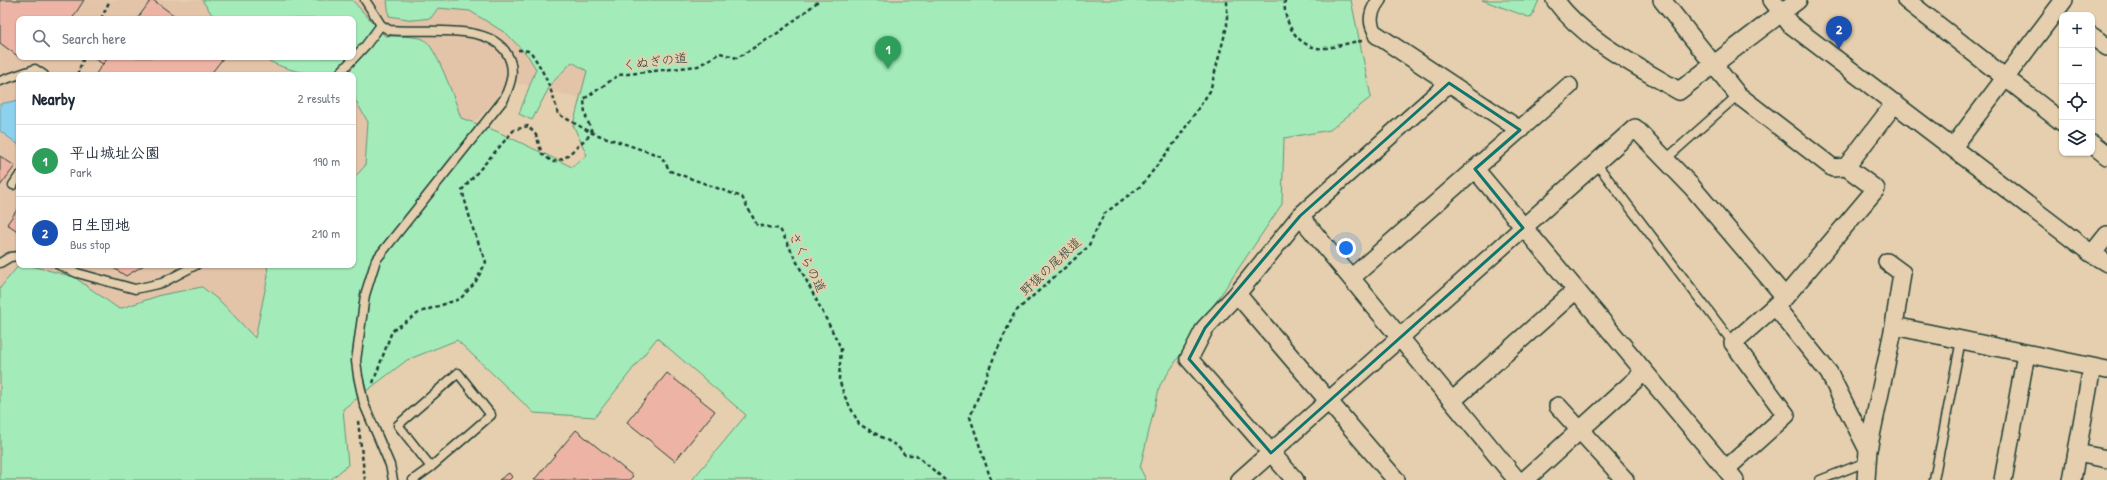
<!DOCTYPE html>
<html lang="en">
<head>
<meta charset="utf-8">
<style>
	:root { --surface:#fff; --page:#f2f2f3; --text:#1f2937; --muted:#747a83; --line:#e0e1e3; --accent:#1f6fb2 }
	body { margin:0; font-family:"Patrick Hand","Klee One",sans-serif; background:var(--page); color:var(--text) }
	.controls { position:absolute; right:12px; top:12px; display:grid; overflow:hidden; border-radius:8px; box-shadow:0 1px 3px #0004 }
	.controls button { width:36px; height:36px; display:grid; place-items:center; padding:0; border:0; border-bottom:1px solid var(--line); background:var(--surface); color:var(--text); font:20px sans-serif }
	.you { position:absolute; left:1346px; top:248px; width:14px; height:14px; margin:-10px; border:3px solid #fff; border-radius:50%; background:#1a73e8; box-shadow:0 0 0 6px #1a73e833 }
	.badge { display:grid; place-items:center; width:26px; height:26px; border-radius:50%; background:var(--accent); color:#fff; font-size:13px; font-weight:700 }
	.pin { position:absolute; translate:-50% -33px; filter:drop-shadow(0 1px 2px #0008) }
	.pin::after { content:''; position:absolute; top:21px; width:14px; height:12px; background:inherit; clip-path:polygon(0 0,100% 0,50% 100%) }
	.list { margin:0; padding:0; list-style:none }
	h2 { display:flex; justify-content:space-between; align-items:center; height:52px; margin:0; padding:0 16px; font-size:17px }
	h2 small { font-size:13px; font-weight:400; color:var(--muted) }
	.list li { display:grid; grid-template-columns:26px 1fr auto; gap:12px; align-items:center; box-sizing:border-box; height:72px; padding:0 16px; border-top:1px solid var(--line) }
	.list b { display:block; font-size:15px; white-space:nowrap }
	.list p { margin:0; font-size:13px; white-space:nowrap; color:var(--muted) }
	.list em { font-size:13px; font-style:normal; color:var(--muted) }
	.icon { flex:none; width:22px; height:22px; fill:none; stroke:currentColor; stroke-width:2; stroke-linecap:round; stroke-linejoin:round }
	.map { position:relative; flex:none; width:2107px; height:480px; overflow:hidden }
	.search { position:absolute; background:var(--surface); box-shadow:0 1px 3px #0004; left:16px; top:16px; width:340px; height:44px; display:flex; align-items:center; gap:10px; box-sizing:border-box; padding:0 14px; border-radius:8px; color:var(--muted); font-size:15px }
	.panel { position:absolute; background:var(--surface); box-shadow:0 1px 3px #0004; left:16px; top:72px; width:340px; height:196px; border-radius:8px }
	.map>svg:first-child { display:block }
	.built { fill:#e3c4a9; fill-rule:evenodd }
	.green { fill:#a3ecba; stroke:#619477 }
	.water { fill:#8cd2ee; stroke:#6096a4 }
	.building { fill:#edb4a5; stroke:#1f3d34 }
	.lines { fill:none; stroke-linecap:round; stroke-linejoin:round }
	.service-casing { stroke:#1f3d34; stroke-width:11 }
	.pedestrian-casing { stroke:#1f3d34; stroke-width:16 }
	.minor-casing { stroke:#1f3d34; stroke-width:20 }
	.path { stroke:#1f3d34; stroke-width:2.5; stroke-dasharray:4 3; stroke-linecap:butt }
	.service { stroke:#e5cfae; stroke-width:8 }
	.pedestrian { stroke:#e5cfae; stroke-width:13 }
	.minor { stroke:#e5cfae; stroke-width:17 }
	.marked { fill:none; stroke:#0f766e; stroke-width:3; stroke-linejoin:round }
	.labels { text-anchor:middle; stroke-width:4; stroke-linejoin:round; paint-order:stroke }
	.street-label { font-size:13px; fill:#1f3d34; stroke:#e5cfae }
</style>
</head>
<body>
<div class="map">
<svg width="2107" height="480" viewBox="0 0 2107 480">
	<rect width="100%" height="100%" fill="#e5cfae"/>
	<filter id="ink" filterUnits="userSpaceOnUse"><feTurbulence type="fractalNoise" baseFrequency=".025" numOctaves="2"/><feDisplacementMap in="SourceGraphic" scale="8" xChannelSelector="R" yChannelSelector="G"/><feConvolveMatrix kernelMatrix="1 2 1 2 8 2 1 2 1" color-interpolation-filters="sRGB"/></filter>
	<g filter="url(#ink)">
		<path class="built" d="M0,0H798L584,99L512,82L367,235L364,404L322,378L261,324L213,381L4,480H0ZM19,19H353V57H19ZM19,75H353V265H19Z"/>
		<path class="green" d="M202,0H352L385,36C394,36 415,36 423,39C436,45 456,103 461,118L496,131L572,167L587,155L573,125L587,71L572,62L551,84L532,120L519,114L536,69L528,56L507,34L470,11L438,8L431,18L414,20L389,16L387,0H1351L1371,97L1330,130L1284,138L1282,204L1160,385L1140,468L1146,480H692L746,415L657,338L595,417L534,413L457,340L407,360L343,409L348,465L330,480H0V288L19,265H28L74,277L119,309L161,295L202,287L221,302L255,338L268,276L267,265H353V179L365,166L368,122L353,96V75C317,75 294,75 261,57H353V19H215Z
			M1482,0H1539L1531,18Z"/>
		<path class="water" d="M19,100V145L0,131V104Z"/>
		<path class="building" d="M0,0H84L72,19H19V57L0,43Z
			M151,0H153L179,19H137Z
			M92,57H104L107,59L103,64Z
			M108,57H224L210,75H95Z
			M0,156L15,166L0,186Z
			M19,207V232L7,224Z
			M109,265H144L126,276Z
			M667,373L715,411L675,461L627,422Z
			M576,430L633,476L629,480H534Z
			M509,473L512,477L509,480H499Z"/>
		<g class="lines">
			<g class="service-casing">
				<path id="service" d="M365,0L381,25L389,30C423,34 488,21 507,54C516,70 511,83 504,99L376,260L365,295L356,361L358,376L364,404L390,465L393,480
					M338,75L366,45L381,25
					M0,81L35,69L44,75
					M1666,159L1738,95
					M1596,163L1733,343
					M13,185L19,176
					M0,263L10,257L19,256
					M59,265L77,273L135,289L162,283L196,265
					M413,480L431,467L491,415L458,373L398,425L431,467
					M1820,480L1866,462
					M1934,480L1961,340"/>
			</g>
			<g class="pedestrian-casing">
				<path id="pedestrian" d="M1377,35C1368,23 1370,12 1379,0"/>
			</g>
			<g class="minor-casing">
				<path id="minor" d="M1555,0C1584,40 1637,66 1679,91L1798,0
					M1662,0L1738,95L1833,168L1846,167L1895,103
					M1772,0L1790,24L2092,254L2107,263
					M1906,0L2062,122
					M1377,35L1520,130
					M2092,36L2107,47
					M1449,83L1300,216L1517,480
					M2092,144L2107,156
					M1953,147L2064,0
					M1475,169L1735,480
					M1300,216L1237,294L1396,480
					M2092,254L2107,235
					M1887,262L1902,273L1894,326
					M1351,278L1569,86
					M1237,294L1205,328L1189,359L1295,480
					M1775,306L1829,373L1868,450
					M1452,401L1576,290
					M1558,406L1625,480
					M2077,453L2107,459
					M1726,469L1786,415L1733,343L1785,297L1876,189L1846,167
					M1240,480L1635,128L1692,187L1785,297
					M1525,480L1644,372
					M1866,480L1868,450L1894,326L2107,370
					M2003,480L2026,354
					M2072,480L2092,367"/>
			</g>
			<path class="path" d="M1285,0C1282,22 1299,51 1325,48C1337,47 1349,42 1362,41
				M101,19L110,0
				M518,50L530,51C544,71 552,90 558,114L592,133L661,156L670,171L742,197L757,225L780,229L841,348L839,379L844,395L859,424L897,446L905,455H916L945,480
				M77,75L84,57
				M592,132L585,114L584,99L619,75L698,66L720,53L737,58L781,31L820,0
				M373,383L392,331L420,312L460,299L475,283L486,262L473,229L462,190L514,130L528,126L536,135L542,154L553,162L565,158L592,133
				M358,421L365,480
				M991,480L970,417L994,357L1015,312L1088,247L1104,214L1142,185L1179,137L1210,91L1227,26V0"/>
			<use href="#service" class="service"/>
			<use href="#pedestrian" class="pedestrian"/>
			<use href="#minor" class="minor"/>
		</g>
	</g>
	<path class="marked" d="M1449,83L1520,130L1475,169L1523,228L1271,453L1189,359L1205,328L1300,216Z"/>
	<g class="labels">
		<g class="street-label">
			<text transform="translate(655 61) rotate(-7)" y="5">くぬぎの道</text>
			<text transform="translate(808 262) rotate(63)" y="5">さくらの道</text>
			<text transform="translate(1050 266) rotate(-43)" y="5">野猿の尾根道</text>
		</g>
	</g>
</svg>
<div class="controls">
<button>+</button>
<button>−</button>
<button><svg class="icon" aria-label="locate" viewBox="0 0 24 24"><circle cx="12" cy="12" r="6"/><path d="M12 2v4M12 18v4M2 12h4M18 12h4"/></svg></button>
<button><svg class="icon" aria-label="layers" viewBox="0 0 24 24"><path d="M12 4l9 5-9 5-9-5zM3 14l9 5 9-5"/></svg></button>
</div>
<div class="you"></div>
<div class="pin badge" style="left:888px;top:69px;background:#2e9e5b">1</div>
<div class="pin badge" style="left:1839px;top:49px;background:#1a4fb4">2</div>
<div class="search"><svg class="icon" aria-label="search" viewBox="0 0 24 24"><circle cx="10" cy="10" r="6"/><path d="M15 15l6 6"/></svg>Search here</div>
<section class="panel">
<h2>Nearby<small>2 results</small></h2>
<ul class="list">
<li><span class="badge" style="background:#2e9e5b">1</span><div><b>平山城址公園</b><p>Park</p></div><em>190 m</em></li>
<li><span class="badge" style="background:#1a4fb4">2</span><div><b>日生団地</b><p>Bus stop</p></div><em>210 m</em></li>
</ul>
</section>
</div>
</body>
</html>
